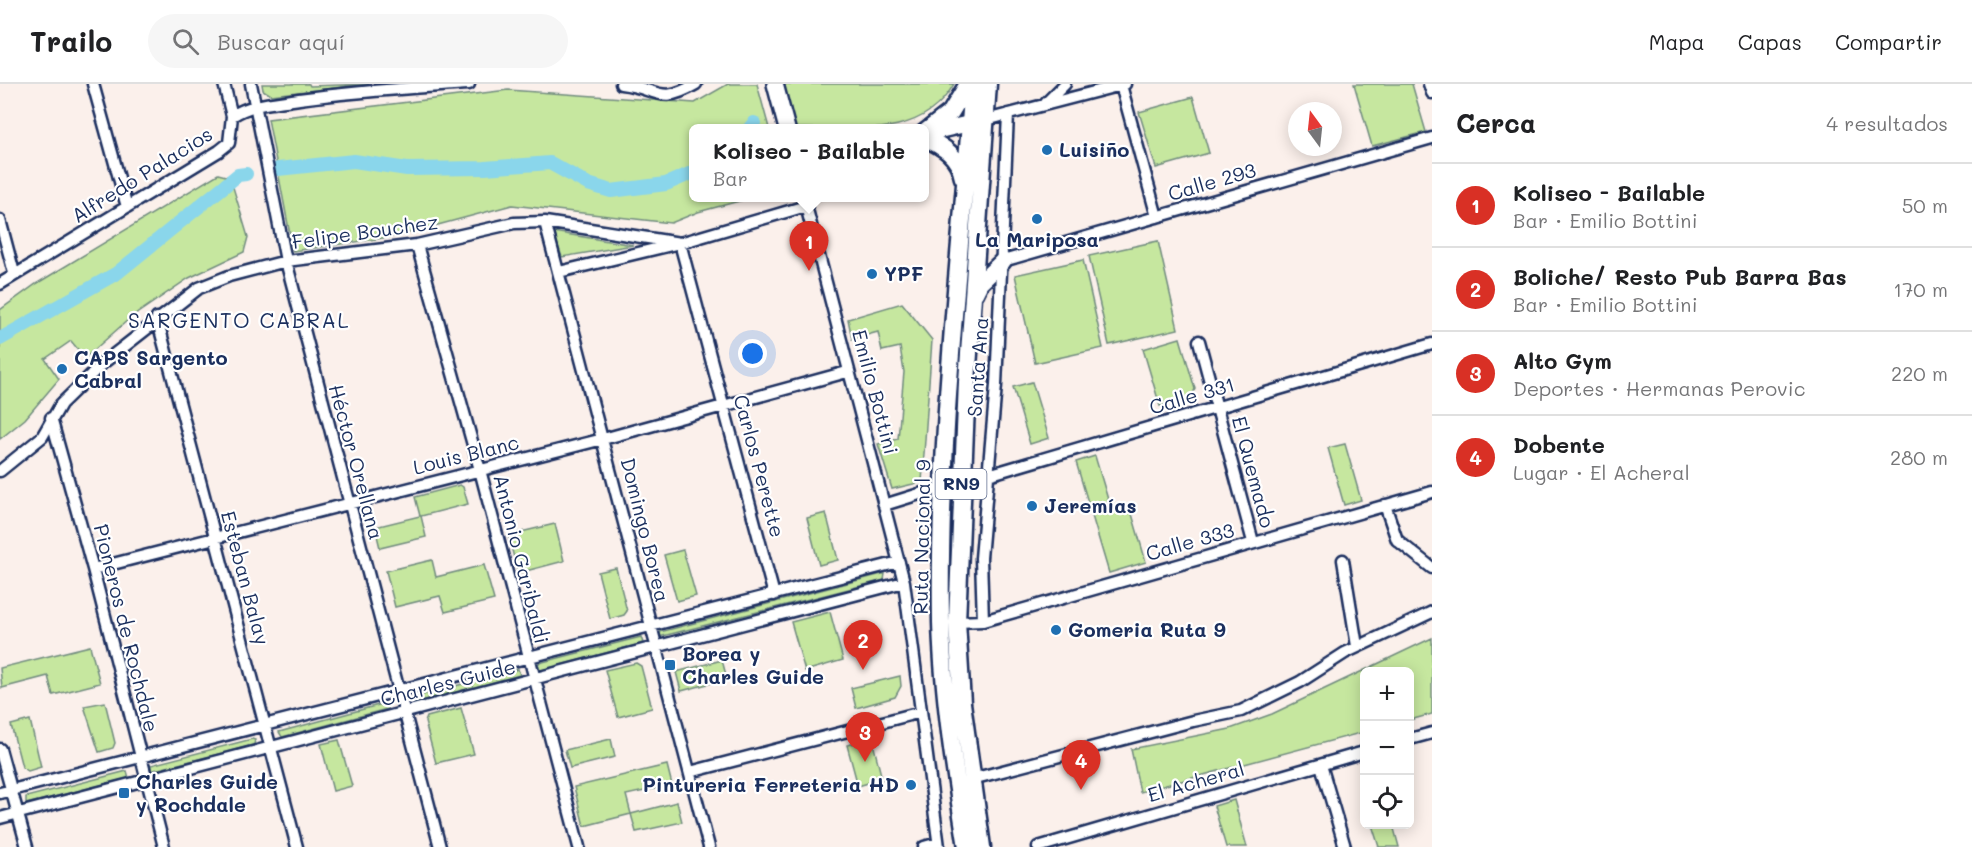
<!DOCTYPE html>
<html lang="es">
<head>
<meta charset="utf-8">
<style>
	:root { --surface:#fff; --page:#f6f6f6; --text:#202124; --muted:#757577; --line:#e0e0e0; --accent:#d93025 }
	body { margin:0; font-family:Mali,sans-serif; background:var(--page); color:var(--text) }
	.controls { position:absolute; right:18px; bottom:18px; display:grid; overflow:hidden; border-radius:9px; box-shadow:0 3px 15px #0003 }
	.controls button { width:54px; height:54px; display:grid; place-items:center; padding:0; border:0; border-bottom:2px solid var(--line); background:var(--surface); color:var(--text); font:30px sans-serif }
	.compass { position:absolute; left:1288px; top:18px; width:54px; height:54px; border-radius:50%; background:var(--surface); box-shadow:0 3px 15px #0003; rotate:345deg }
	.you { position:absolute; left:753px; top:270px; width:21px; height:21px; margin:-15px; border:4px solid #fff; border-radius:50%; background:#1a73e8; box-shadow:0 0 0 9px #1a73e833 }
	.badge { display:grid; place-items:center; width:39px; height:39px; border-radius:50%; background:var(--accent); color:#fff; font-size:20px; font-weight:700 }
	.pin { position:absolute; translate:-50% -50px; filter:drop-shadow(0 2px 3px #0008) }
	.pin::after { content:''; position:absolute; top:32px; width:21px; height:18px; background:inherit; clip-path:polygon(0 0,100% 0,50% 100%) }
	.popup { position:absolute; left:689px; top:40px; width:240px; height:78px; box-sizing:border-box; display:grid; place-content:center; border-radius:9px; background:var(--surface); filter:drop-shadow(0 2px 4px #0005); font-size:20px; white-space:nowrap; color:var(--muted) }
	.popup b { font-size:22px; color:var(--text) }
	.popup::after { content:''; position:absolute; left:50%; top:100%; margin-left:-12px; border:12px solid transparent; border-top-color:var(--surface) }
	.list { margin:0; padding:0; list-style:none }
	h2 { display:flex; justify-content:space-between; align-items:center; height:78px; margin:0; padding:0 24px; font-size:26px }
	h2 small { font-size:20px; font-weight:400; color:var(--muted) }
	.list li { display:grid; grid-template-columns:39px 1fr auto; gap:18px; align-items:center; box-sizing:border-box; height:84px; padding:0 24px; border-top:2px solid var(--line) }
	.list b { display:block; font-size:22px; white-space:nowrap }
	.list p { margin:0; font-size:20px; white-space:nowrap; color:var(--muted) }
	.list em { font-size:20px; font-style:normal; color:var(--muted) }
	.icon { flex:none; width:33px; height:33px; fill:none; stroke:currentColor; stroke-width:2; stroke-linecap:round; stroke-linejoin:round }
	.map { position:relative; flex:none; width:1432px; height:763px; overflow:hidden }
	header { display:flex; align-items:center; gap:36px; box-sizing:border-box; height:84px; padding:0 30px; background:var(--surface); border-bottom:2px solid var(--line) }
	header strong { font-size:28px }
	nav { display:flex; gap:33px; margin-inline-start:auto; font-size:21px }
	.search { width:420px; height:54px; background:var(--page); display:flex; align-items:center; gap:15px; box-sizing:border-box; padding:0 21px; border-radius:33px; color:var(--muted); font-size:22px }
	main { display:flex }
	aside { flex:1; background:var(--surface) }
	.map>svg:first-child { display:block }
	.green { fill:#c6e79f; stroke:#708b7e; stroke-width:1.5 }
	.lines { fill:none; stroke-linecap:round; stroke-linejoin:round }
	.canal { stroke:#8ad6eb; stroke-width:14 }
	.street-casing { stroke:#1b2f5e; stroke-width:15 }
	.secondary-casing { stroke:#1b2f5e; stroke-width:20 }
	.primary-casing { stroke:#1b2f5e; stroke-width:21 }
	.street { stroke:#fff; stroke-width:10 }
	.secondary { stroke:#fff; stroke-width:15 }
	.primary { stroke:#fff; stroke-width:16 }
	.poi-dot { fill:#1f6fb2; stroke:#fff; stroke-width:2 }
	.labels { text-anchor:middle; stroke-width:4.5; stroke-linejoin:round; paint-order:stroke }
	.shield { fill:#fff; stroke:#5f6d8e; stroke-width:1.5 }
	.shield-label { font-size:18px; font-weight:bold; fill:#1b2f5e }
	.poi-label { font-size:20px; font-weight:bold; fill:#1b2f5e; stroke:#fff; text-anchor:start }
	.street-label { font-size:20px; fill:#1b2f5e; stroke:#fff }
	.neighbourhood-label { font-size:21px; letter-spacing:1.5px; fill:#1b2f5e; stroke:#fff }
</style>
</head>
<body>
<header>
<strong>Trailo</strong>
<div class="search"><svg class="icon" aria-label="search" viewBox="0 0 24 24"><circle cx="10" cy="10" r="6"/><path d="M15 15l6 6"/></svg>Buscar aquí</div>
<nav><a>Mapa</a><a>Capas</a><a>Compartir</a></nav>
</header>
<main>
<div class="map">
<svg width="1432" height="763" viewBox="0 0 1432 763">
	<rect width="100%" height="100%" fill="#fbf0eb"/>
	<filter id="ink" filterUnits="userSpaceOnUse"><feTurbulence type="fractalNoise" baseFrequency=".0167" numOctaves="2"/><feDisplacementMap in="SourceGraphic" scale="12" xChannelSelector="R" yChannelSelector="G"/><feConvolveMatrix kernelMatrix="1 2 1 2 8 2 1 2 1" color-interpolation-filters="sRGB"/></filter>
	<g filter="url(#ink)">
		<path class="green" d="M262,0H309L310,2L369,0L271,11L263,6Z
			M728,0H757L769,44L694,45V114H747L743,116L698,128L671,139L512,121L397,152L293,167L268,35L508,6L695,19Z
			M784,0H954C921,58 852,44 794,44Z
			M1354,0H1412L1426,48L1372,62Z
			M1193,13L1209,69L1156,84L1139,28Z
			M218,90L230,93L248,153L244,168L189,194L129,235L85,274L71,257L45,275L59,295L25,335L0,355V226L36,200Z
			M553,148L633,161L562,173Z
			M1158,157L1178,245L1109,261L1089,172Z
			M1083,176L1103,264L1035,279L1015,191Z
			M902,219L932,256L922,398L892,405L878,360L898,355L904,288L900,263L882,267L878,248L852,255L848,235Z
			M1180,254L1195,305L1192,312L1160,322L1143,265Z
			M1032,298L1049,354L1030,360L1013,303Z
			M1345,360L1361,416L1344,421L1328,364Z
			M1095,372L1112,429L1130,423L1146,478L1109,489L1076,378Z
			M460,401L463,403L468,420L421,432L426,453L380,464L375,443L420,432L415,413Z
			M826,429L838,476L819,481L807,434Z
			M555,440L564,477L518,489L508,451Z
			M683,466L696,512L677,517L664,471Z
			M432,476L436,493L484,481L494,516L445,528L440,512L395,523L386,487Z
			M616,484L627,527L624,531L610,535L598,488Z
			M882,490H885L884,496L659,553L660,548Z
			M830,528L843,576L805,587L791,538Z
			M641,553L643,559L538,587L535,580Z
			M1432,554V630L1410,636V588H1364V648L1140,708L1131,665L1230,645L1272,630Z
			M90,562L100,599L53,611L48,592L2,604L0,584Z
			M722,576L727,595L681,607L676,588Z
			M636,579L641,582L652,624L618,633L605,586Z
			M518,585L520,591L415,619L411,614Z
			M900,592L901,602L895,613L856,624L851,604Z
			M105,618L115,659L113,664L99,668L84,622Z
			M386,619L387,625L282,653L279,648Z
			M461,624L474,670L436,679L425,638L427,633Z
			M30,636L41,683L28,687L22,683L11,641Z
			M252,655L255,656L254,661L151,687V681Z
			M611,655L615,673L570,684L565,666Z
			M872,655L882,695L858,702L847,661Z
			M339,656L352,702L333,707L321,660Z
			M667,681L672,701L626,711L631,730L677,718L682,738L636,748L631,730L584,742L574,703Z
			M127,687L129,694L26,720V713Z
			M1234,716L1247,763H1226L1214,722Z
			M1372,741H1393L1399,763H1379Z"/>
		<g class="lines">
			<path class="canal" d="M749,45L754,39
				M278,85L354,77L407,85L485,84L550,79L588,100L611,107L666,100L694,88
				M0,255L117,189L238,91L246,90"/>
			<g class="street-casing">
				<path id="street" d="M93,0L127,123
					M224,0L232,32
					M251,0L286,177L440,763
					M621,0C658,4 659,22 696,0
					M1429,0L1432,9
					M1121,1L1157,133
					M1046,19L1065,0
					M986,36L1125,0
					M804,114L904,498L939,763
					M0,136L14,189
					M545,138L709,763
					M417,161L480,386L579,763
					M1003,177L1432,54
					M559,188L680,159L774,511
					M0,200L219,67L229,59L232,32C252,19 276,19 299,15C355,7 412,4 469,0
					M157,234L297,763
					M1199,257L1253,458
					M51,334L93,485L164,763
					M0,387L42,353L61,320L103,279L199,204L229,192L286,177L417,161L514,139L545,138L680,159L806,122
					M961,399L1432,260
					M884,421L942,403
					M1385,421L1397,456L1432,484
					M1343,476L1357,562
					M93,485L603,355L847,288
					M983,537L981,474L996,301L1008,30
					M957,538L983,537L1432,408
					M1410,655L1432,649
					M0,665L27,763
					M1321,681L1345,763
					M690,688L921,628
					M972,695L1193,637L1241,627L1300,598L1345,569L1432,528
					M0,709L899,478
					M0,734L904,498
					M924,763L938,759
					M1038,763L1364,668"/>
			</g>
			<g class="secondary-casing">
				<path id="secondary" d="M775,0L787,45
					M924,50L980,37"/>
			</g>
			<g class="primary-casing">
				<path id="primary" d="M924,49L951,28L968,0
					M924,53C944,63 959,72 963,94
					M975,209L980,199L1003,177
					M967,763C955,689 943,613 941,538C938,358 960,179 973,0
					M982,763L962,619L957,538L967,298L988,0"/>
			</g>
			<use href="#street" class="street"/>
			<use href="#secondary" class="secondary"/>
			<use href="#primary" class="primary"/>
		</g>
	</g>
	<g class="poi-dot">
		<circle cx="1047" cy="66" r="6"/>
		<circle cx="1037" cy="135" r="6"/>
		<circle cx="872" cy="190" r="6"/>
		<circle cx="62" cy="285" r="6"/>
		<circle cx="1032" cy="422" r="6"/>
		<circle cx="1056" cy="546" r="6"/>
		<rect x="664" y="575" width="12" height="12" rx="3"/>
		<circle cx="911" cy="701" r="6"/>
		<rect x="118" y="703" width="12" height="12" rx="3"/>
	</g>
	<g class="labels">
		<rect class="shield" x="935.5" y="385" width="51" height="30" rx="4.5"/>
		<g class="shield-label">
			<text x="961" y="406">RN9</text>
		</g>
		<g class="poi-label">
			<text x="1059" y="73">Luisiño</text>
			<text x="1037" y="163" text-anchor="middle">La Mariposa</text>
			<text x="884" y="197">YPF</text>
			<text x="74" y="281">CAPS Sargento<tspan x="74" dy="23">Cabral</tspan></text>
			<text x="1044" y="429">Jeremías</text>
			<text x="1068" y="553">Gomeria Ruta 9</text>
			<text x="682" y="577">Borea y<tspan x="682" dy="23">Charles Guide</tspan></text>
			<text x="136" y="705">Charles Guide<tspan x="136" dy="23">y Rochdale</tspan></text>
			<text x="899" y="708" text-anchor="end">Pintureria Ferreteria HD</text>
		</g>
		<g class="street-label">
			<text transform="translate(142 91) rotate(-32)" y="7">Alfredo Palacios</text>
			<text transform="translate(1212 98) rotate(-16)" y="7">Calle 293</text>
			<text transform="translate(365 148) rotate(-8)" y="7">Felipe Bouchez</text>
			<text transform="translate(978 283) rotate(-86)" y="7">Santa Ana</text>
			<text transform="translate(875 308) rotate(75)" y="7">Emilio Bottini</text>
			<text transform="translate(1192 312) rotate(-16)" y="7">Calle 331</text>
			<text transform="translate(466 371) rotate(-14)" y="7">Louis Blanc</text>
			<text transform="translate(356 378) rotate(75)" y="7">Héctor Orellana</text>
			<text transform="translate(759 382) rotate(75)" y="7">Carlos Perette</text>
			<text transform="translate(1253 388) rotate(75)" y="7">El Quemado</text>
			<text transform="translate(645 446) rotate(76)" y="7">Domingo Borea</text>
			<text transform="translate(922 453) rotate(-89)" y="7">Ruta Nacional 9</text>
			<text transform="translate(1190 458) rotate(-16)" y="7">Calle 333</text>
			<text transform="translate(521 475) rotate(76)" y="7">Antonio Garibaldi</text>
			<text transform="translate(245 494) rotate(75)" y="7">Esteban Balay</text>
			<text transform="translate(126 544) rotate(76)" y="7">Pioneros de Rochdale</text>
			<text transform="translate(448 599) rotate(-14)" y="7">Charles Guide</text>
			<text transform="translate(1196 698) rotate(-16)" y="7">El Acheral</text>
		</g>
		<g class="neighbourhood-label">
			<text x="239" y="244">SARGENTO CABRAL</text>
		</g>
	</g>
</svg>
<div class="controls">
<button>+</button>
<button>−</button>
<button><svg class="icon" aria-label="locate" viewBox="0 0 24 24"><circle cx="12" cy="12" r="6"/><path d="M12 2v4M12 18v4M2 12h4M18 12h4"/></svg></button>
</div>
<svg class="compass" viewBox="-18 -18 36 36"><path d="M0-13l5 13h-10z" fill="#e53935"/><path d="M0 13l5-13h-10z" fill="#757577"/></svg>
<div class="you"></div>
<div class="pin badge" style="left:809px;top:187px">1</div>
<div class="popup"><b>Koliseo - Bailable</b>Bar</div>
<div class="pin badge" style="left:863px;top:586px">2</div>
<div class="pin badge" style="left:865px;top:678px">3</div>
<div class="pin badge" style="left:1081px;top:706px">4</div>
</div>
<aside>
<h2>Cerca<small>4 resultados</small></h2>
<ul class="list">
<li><span class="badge">1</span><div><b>Koliseo - Bailable</b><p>Bar · Emilio Bottini</p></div><em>50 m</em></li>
<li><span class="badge">2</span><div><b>Boliche/ Resto Pub Barra Bas</b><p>Bar · Emilio Bottini</p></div><em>170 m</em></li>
<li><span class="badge">3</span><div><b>Alto Gym</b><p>Deportes · Hermanas Perovic</p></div><em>220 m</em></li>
<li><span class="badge">4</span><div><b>Dobente</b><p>Lugar · El Acheral</p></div><em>280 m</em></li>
</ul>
</aside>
</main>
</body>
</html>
